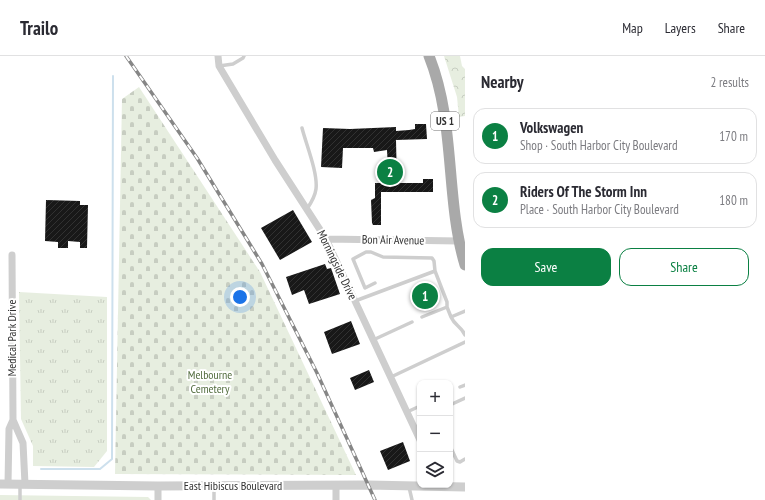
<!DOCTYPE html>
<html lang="en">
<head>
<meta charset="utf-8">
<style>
	:root { --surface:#fff; --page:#f7f7f7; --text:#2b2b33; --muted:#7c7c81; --line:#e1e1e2; --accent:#0b8043 }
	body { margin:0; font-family:"PT Sans Narrow",sans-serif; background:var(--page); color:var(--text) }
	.controls { position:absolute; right:12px; bottom:12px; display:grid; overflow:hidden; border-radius:8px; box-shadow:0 1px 3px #0004 }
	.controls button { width:36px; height:36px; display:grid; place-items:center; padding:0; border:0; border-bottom:1px solid var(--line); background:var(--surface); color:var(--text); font:20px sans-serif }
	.you { position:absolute; left:240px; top:241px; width:14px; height:14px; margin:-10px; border:3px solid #fff; border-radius:50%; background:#1a73e8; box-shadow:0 0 0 6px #1a73e833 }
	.badge { display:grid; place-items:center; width:26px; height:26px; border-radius:50%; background:var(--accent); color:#fff; font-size:13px; font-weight:700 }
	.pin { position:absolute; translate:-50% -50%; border:2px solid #fff; box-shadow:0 1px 4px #0006 }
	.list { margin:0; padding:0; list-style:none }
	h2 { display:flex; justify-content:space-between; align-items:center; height:52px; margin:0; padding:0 16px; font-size:17px }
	h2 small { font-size:13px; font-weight:400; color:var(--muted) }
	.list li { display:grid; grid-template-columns:26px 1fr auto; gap:12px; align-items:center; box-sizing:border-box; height:56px; margin:0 8px 8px; padding:0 8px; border:1px solid var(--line); border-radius:12px }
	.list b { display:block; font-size:15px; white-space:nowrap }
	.list p { margin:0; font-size:13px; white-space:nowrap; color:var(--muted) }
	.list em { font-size:13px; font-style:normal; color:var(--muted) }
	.actions { display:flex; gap:8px; padding:12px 16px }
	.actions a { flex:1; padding:9px 0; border:1px solid var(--accent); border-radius:12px; text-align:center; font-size:14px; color:var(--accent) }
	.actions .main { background:var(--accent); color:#fff }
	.icon { flex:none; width:22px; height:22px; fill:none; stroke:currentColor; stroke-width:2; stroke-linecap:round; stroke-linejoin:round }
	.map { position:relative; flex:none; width:465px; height:444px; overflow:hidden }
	header { display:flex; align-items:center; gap:24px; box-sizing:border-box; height:56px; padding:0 20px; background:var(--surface); border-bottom:1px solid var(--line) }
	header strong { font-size:19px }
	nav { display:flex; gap:22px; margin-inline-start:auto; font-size:14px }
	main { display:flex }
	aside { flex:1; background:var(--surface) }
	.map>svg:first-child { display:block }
	.grass { fill:url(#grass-tufts) }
	.forest { fill:url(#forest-crowns) }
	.cemetery { fill:url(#cemetery-stones) }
	.green { fill:#e7eee0 }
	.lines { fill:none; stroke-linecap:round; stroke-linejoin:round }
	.stream { stroke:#cde0ed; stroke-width:2 }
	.building { fill:url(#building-hatch) }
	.service { stroke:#cecece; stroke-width:3.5 }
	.minor { stroke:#cecece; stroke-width:7 }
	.tertiary { stroke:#cecece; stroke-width:9 }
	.primary { stroke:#a9a9a9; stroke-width:11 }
	.rail-casing { stroke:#868686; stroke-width:3.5 }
	.rail { stroke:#fff; stroke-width:2; stroke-dasharray:6; stroke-linecap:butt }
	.labels { text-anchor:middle; stroke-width:4; stroke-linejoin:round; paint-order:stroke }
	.shield { fill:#fff; stroke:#6f6f6f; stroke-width:1 }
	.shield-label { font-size:11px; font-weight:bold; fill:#313131 }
	.street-label { font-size:12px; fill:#313131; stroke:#fff }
	.park-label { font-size:12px; fill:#536d3f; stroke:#fff }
</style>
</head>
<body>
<header>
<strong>Trailo</strong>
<nav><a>Map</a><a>Layers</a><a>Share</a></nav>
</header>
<main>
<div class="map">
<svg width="465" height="444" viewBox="0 0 465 444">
	<defs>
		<pattern id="grass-tufts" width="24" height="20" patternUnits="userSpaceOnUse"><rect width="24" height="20" fill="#e7eee0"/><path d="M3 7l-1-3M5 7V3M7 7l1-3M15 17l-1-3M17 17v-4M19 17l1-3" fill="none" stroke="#c7cdc1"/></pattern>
		<pattern id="forest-crowns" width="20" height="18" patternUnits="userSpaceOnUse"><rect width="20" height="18" fill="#e7eee0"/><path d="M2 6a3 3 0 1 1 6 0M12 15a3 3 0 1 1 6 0" fill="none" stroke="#c7cdc1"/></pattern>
		<pattern id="cemetery-stones" width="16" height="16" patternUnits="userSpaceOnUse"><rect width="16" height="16" fill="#e7eee0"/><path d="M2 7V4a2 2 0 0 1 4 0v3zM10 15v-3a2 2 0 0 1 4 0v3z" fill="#c7cdc1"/></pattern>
		<pattern id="building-hatch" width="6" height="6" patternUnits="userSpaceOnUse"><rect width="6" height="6" fill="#181818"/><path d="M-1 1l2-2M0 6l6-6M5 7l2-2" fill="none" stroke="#313131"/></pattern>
	</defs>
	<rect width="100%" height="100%" fill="#fff"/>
	<path class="grass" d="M19,236L107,241V395L94,411L33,410V390L21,363Z"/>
	<path class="forest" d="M444,0H460L462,10L465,13V60L459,61L457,41Z"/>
	<path class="cemetery" d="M139,31L260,216L356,419L115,418L122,43Z"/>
	<path class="green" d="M0,439L148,441L151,444H0Z"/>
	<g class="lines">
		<path class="stream" d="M41,413H100L112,403L113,20"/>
	</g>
	<path class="building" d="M415,68H426L427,83L396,84L397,127H423V123H433V136H381V169H373L372,167L371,144L375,142V127H385V113H388L387,94L374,96L373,92H343L342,112L321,111L323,72L350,73L396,71V75L409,74L415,73Z
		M46,144L80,145V149H88L87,192H80V186L68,185V192H58V186L45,185Z
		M293,154L312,186L280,204L261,172Z
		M325,208L327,213L331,212L340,238L309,248L304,234L292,239L286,221Z
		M351,265L360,288L332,298L324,276Z
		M369,314L374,326L355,334L350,322Z
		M403,386L410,405L388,414L380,395Z"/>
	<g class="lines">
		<path class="service" d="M219,10L233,8L243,2L244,0
			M302,72C306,88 318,117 316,133C315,141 311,147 307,153
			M375,227L365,232L353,203L366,196H371L383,201L432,202L434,205L435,215
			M355,245L435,215L447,246V251
			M422,261L447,251L451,261L465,255
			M451,261C455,270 461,270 465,279
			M373,284L412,266
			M391,321L465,286
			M460,331L465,329
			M450,349L465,342
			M407,356L420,350
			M450,390L457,405L460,406L465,403
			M214,431V444
			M409,431L412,444
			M20,444V429"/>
		<path class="minor" d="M218,0L219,10L275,104L326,183L420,384
			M326,183L459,185
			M13,364L23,387L25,428
			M8,428L9,373L13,364L12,199
			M158,444V430
			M336,444V430"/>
		<path class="tertiary" d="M0,428L158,430L368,429L465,431"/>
		<path class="primary" d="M429,0C456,67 445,142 465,209"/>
		<g class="rail-casing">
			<path id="rail" d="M126,0L197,102L262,208L317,317L375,444"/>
		</g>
		<use href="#rail" class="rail"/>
	</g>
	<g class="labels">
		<rect class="shield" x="431" y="56" width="28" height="18" rx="3"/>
		<g class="shield-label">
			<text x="445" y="69">US 1</text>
		</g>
		<g class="street-label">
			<text transform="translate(393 184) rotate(1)" y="4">Bon Air Avenue</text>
			<text transform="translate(337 209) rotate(64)" y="4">Morningside Drive</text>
			<text transform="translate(12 282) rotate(-90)" y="4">Medical Park Drive</text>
			<text x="233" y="434">East Hibiscus Boulevard</text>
		</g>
		<g class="park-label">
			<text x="210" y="323">Melbourne<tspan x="210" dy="14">Cemetery</tspan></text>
		</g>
	</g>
</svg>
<div class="controls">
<button>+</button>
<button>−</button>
<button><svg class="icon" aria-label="layers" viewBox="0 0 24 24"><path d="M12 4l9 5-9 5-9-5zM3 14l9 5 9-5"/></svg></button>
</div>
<div class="you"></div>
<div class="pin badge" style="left:425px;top:240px">1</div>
<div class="pin badge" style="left:390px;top:116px">2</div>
</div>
<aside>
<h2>Nearby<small>2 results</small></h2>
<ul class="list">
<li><span class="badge">1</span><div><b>Volkswagen</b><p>Shop · South Harbor City Boulevard</p></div><em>170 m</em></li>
<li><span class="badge">2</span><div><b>Riders Of The Storm Inn</b><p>Place · South Harbor City Boulevard</p></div><em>180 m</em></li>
</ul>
<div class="actions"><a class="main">Save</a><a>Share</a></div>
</aside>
</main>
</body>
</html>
